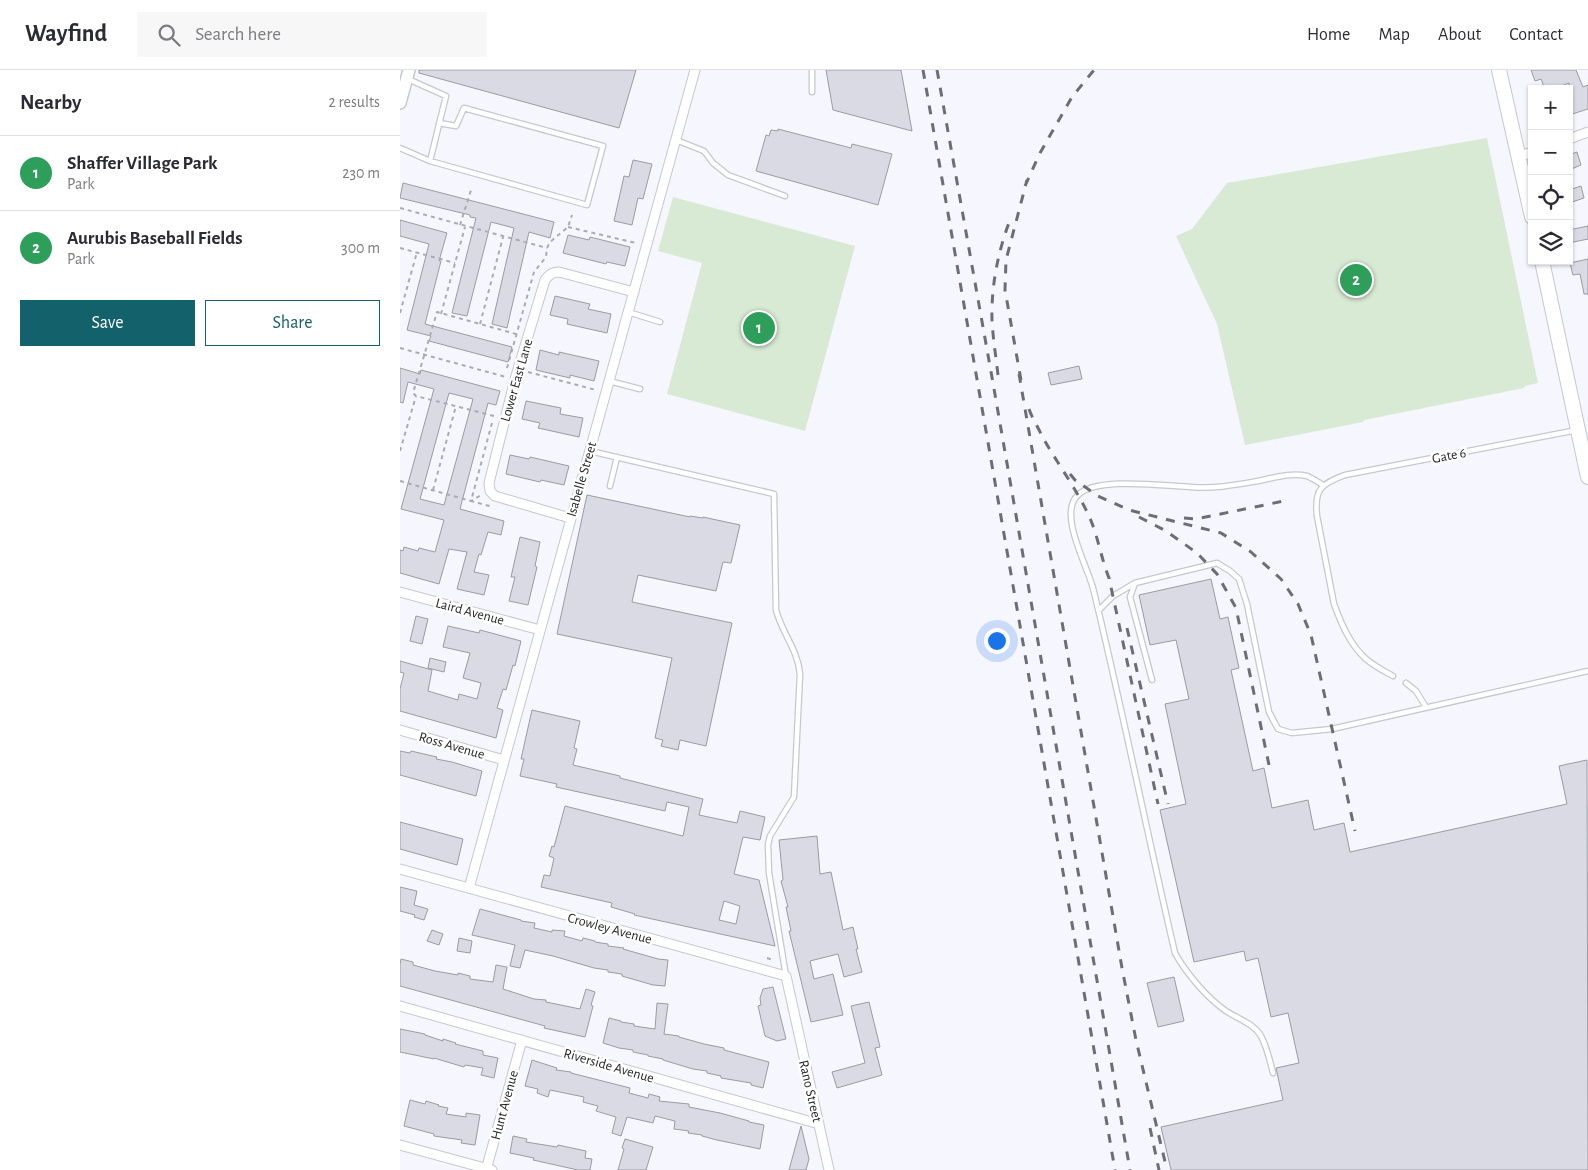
<!DOCTYPE html>
<html lang="en">
<head>
<meta charset="utf-8">
<style>
	:root { --surface:#fff; --page:#f7f7f7; --text:#2b2b33; --muted:#7c7c81; --line:#e1e1e2; --accent:#13616b }
	body { margin:0; font-family:"Alegreya Sans",sans-serif; background:var(--page); color:var(--text) }
	.controls { position:absolute; right:15px; top:15px; display:grid; overflow:hidden; border-radius:0px; box-shadow:0 1px 4px #0004 }
	.controls button { width:45px; height:45px; display:grid; place-items:center; padding:0; border:0; border-bottom:1px solid var(--line); background:var(--surface); color:var(--text); font:25px sans-serif }
	.you { position:absolute; left:596px; top:570px; width:18px; height:18px; margin:-12px; border:4px solid #fff; border-radius:50%; background:#1a73e8; box-shadow:0 0 0 8px #1a73e833 }
	.badge { display:grid; place-items:center; width:32px; height:32px; border-radius:50%; background:var(--accent); color:#fff; font-size:16px; font-weight:700 }
	.pin { position:absolute; translate:-50% -50%; border:2px solid #fff; box-shadow:0 1px 5px #0006 }
	.list { margin:0; padding:0; list-style:none }
	h2 { display:flex; justify-content:space-between; align-items:center; height:65px; margin:0; padding:0 20px; font-size:21px }
	h2 small { font-size:16px; font-weight:400; color:var(--muted) }
	.list li { display:grid; grid-template-columns:32px 1fr auto; gap:15px; align-items:center; box-sizing:border-box; height:75px; padding:0 20px; border-top:1px solid var(--line) }
	.list b { display:block; font-size:19px; white-space:nowrap }
	.list p { margin:0; font-size:16px; white-space:nowrap; color:var(--muted) }
	.list em { font-size:16px; font-style:normal; color:var(--muted) }
	.actions { display:flex; gap:10px; padding:15px 20px }
	.actions a { flex:1; padding:11px 0; border:1px solid var(--accent); border-radius:0px; text-align:center; font-size:18px; color:var(--accent) }
	.actions .main { background:var(--accent); color:#fff }
	.icon { flex:none; width:28px; height:28px; fill:none; stroke:currentColor; stroke-width:2; stroke-linecap:round; stroke-linejoin:round }
	.map { position:relative; flex:none; width:1188px; height:1100px; overflow:hidden }
	header { display:flex; align-items:center; gap:30px; box-sizing:border-box; height:70px; padding:0 25px; background:var(--surface); border-bottom:1px solid var(--line) }
	header strong { font-size:24px }
	nav { display:flex; gap:28px; margin-inline-start:auto; font-size:18px }
	.search { width:350px; height:45px; background:var(--page); display:flex; align-items:center; gap:12px; box-sizing:border-box; padding:0 18px; border-radius:0px; color:var(--muted); font-size:19px }
	main { display:flex }
	aside { flex:1; background:var(--surface) }
	.map>svg:first-child { display:block }
	.green { fill:#d9ead4 }
	.building { fill:#d9dae4; stroke:#9a9ca5; fill-rule:evenodd }
	.lines { fill:none; stroke-linecap:round; stroke-linejoin:round }
	.service-casing { stroke:#c6c8d1; stroke-width:7 }
	.minor-casing { stroke:#c6c8d1; stroke-width:11 }
	.tertiary-casing { stroke:#c6c8d1; stroke-width:14 }
	.secondary-casing { stroke:#c6c8d1; stroke-width:16 }
	.path { stroke:#abacb2; stroke-width:2; stroke-dasharray:4 4; stroke-linecap:butt }
	.service { stroke:#fff; stroke-width:4.5 }
	.minor { stroke:#fff; stroke-width:9 }
	.tertiary { stroke:#fff; stroke-width:11 }
	.secondary { stroke:#fff; stroke-width:14 }
	.rail { stroke:#6d6e73; stroke-width:3; stroke-dasharray:9 9; stroke-linecap:butt }
	.labels { text-anchor:middle; stroke-width:5; stroke-linejoin:round; paint-order:stroke }
	.street-label { font-size:14px; fill:#242428; stroke:#fff }
</style>
</head>
<body>
<header>
<strong>Wayfind</strong>
<div class="search"><svg class="icon" aria-label="search" viewBox="0 0 24 24"><circle cx="10" cy="10" r="6"/><path d="M15 15l6 6"/></svg>Search here</div>
<nav><a>Home</a><a>Map</a><a>About</a><a>Contact</a></nav>
</header>
<main>
<aside>
<h2>Nearby<small>2 results</small></h2>
<ul class="list">
<li><span class="badge" style="background:#2e9e5b">1</span><div><b>Shaffer Village Park</b><p>Park</p></div><em>230 m</em></li>
<li><span class="badge" style="background:#2e9e5b">2</span><div><b>Aurubis Baseball Fields</b><p>Park</p></div><em>300 m</em></li>
</ul>
<div class="actions"><a class="main">Save</a><a>Share</a></div>
</aside>
<div class="map">
<svg width="1188" height="1100" viewBox="0 0 1188 1100">
	<rect width="100%" height="100%" fill="#f5f6fe"/>
	<path class="green" d="M1087,68L1138,313L1125,316L1124,318L964,350L963,352L845,375L817,254L776,166L792,159L827,113Z
		M273,127L455,176L405,361L267,324L302,193L258,181Z"/>
	<path class="building" d="M19,0H236L219,58L19,3Z
		M426,0H501L512,61L433,40Z
		M1131,0H1176L1183,17L1188,15V39L1169,45V13L1154,19H1145L1141,9L1135,11Z
		M378,59L451,78L452,74L492,84L478,135L356,101L366,65L369,66L371,60L378,61Z
		M1177,82L1181,95L1169,100V85Z
		M233,90L252,94L243,129L238,128L232,155L214,151L224,106L229,107Z
		M3,113L154,152L150,168L129,162L107,258L92,254L114,158L91,152L67,246L52,243L76,148L70,147V145L0,128Z
		M1181,116L1184,128L1169,133V120Z
		M0,150L47,163L39,191H41L25,254L112,277L108,292L29,271L31,266L7,260L29,174L0,166Z
		M1188,156V169L1169,173V160Z
		M168,165L189,170L190,167L230,177L225,196L207,192L206,194L163,183Z
		M1188,189V224H1184L1180,204L1173,205L1170,193Z
		M155,226L190,234L188,239L211,244L207,263L167,254L168,249L150,245Z
		M140,280L159,285V282L199,291L194,311L170,305V308L136,300Z
		M679,296L682,309L651,315L648,303Z
		M0,298L20,304L21,300L100,321L96,335L88,333L60,439L104,451L101,465L88,462L81,485L79,484L74,502L89,505L84,525L57,519L67,482L49,479L39,514L0,503V480L3,481L4,477L18,481L19,478L35,482L44,450L1,439L34,319L8,312L3,333L0,332ZM49,323L73,329L44,435L20,429Z
		M126,331L161,338L160,344L183,348L179,367L138,358L140,353L122,349Z
		M110,385L129,389L130,387L169,396L164,415L141,410L140,412L106,404Z
		M187,425L290,447V446L303,448V447L340,455L331,493L323,492L316,521L238,505L232,532L332,553L306,676L280,670L278,680L261,676L263,670L255,668L272,588L157,564Z
		M120,467L140,472L135,496L137,497L128,535L109,531L115,507H111Z
		M811,509L820,549L828,547L839,598L831,600L853,701L864,698L872,738L908,730L914,760L944,753L950,782L1167,734L1159,696L1187,690L1188,1100H771L761,1057L883,1030L876,998L899,993L888,943L871,947L858,888L846,891L844,881L794,892L760,740L786,734L765,634L789,629L776,570L750,575L739,525Z
		M16,546L28,549L22,574L10,571Z
		M48,556L79,563L80,560L121,571L115,596L113,595L106,620L103,619L97,638L103,640L96,668L0,641V619L4,603L0,602V591L32,600L28,621L58,630L59,624L77,629L81,613L63,608L70,583L43,577Z
		M30,588L46,592L44,602L28,598Z
		M132,640L180,651L174,678L177,679L173,695L220,706V708L303,729L299,745L337,753L340,741L365,747L360,770L343,767L334,804L359,810L375,876L234,845L235,844L211,837L212,833L141,817L144,805L150,806L154,788L149,786L152,776L154,777L165,736L283,766L289,737L267,732L265,741L156,717L157,714L120,706L124,689H121ZM324,831L340,836L336,854L319,850Z
		M0,681L10,683L11,681L37,687L36,689L52,692L82,701L76,726L0,705Z
		M0,752L63,769L57,795L0,779Z
		M417,766L420,804L431,802L443,860L453,857L458,879H456L462,902L444,907L438,884L410,891L414,909L433,904L443,945L411,952L389,861H391L386,837H388L381,811L383,810L379,770Z
		M0,817L17,821L14,835L28,839L24,850L14,847L15,845L0,841Z
		M80,839L121,850V851L135,853L134,858L152,862V860L165,861L164,866L182,871L183,868L195,871V872L208,874V876L224,878L223,879L258,889L268,890L265,916L253,915L222,906V904L208,902V900L194,898L153,886L125,880L120,898L110,896L115,875L72,865Z
		M32,860L43,864L39,875L27,871Z
		M59,868L72,871L70,883L57,881Z
		M1,889L13,892V895L35,901L58,905V903L70,906V909L93,912L96,895L107,897L103,919L134,929L146,930V932L180,939L186,919L195,922L191,935L193,936L185,967L144,958L145,956L0,916V894Z
		M774,907L784,951L758,957L747,913Z
		M373,917L386,969L377,971L365,966L358,936L361,935L360,928L363,919Z
		M469,932L480,977L475,978L482,1005L437,1018L432,1002L465,993L451,936Z
		M257,933L268,934L264,964L279,966V967L304,974L324,978V980L369,992L363,1018L351,1015V1013L321,1008V1006L307,1003V1001L293,999L263,990V989L248,986V985L233,982V980L219,978L203,973L209,948L221,951V952L234,954V956L255,959Z
		M0,959L25,964V965L43,971V969L56,973L55,974L83,981V985L98,988L94,1008L81,1005L83,998L65,995L64,997L34,988V989L0,982Z
		M132,990L157,998L156,1000L171,1002V1003L230,1018L229,1023L248,1028L249,1024L260,1027L259,1031L289,1034V1037L320,1043L349,1051V1052L364,1055L360,1079L317,1070L302,1066V1065L288,1063L289,1061L274,1059L275,1051L255,1046L253,1053L227,1047L221,1066L212,1063L216,1047L196,1041L198,1036L183,1032L184,1027L150,1020L148,1027L137,1023L138,1019L125,1016Z
		M10,1030L25,1034L26,1031L39,1035L38,1036L48,1038L46,1044L66,1047V1043L80,1045L75,1075L61,1073L62,1070L34,1066V1064L4,1056Z
		M401,1056L409,1089L406,1100H389Z
		M113,1066L127,1069L126,1072L157,1077L158,1075L186,1081L185,1088L192,1089L190,1100H178L133,1090L134,1088L110,1083Z
		M225,1069L253,1077L246,1100H218L224,1079L222,1078Z"/>
	<g class="lines">
		<g class="service-casing">
			<path id="service" d="M412,0V22
				M8,9L46,26L30,91
				M276,70L304,81L313,93L328,105L385,126
				M0,78L30,91L187,135L203,76L64,38L56,56L39,53
				M228,242L260,252
				M209,311L240,319
				M190,381L374,424L376,540C382,563 398,580 400,604L394,727L370,766L368,775L369,803L386,906
				M210,416L217,387
				M699,540L713,526L735,513
				M993,606C984,601 974,596 966,589C950,575 941,553 934,534L917,446C914,419 921,414 945,405L1177,360
				M752,610L730,527L735,513L817,493L830,501L839,509L847,534L869,642L878,659L892,663L932,659L1188,601
				M1006,613L1016,621L1026,637
				M873,1003C870,991 867,977 861,966C853,953 838,949 826,941C807,928 786,903 775,883C747,763 723,642 694,522C689,498 658,446 677,426C694,406 765,416 791,417C814,419 835,415 858,411C873,408 891,402 907,406C912,408 918,412 923,415"/>
		</g>
		<g class="minor-casing">
			<path id="minor" d="M1169,69L1188,62
				M1118,87L1132,82
				M170,448L95,426L90,421L89,413L115,309L145,210C149,205 152,202 159,202L234,222
				M0,522L140,560
				M0,660L104,690
				M0,799L386,906L429,1100
				M69,818L295,0
				M0,936L419,1054
				M0,1075L92,1100
				M86,1100L122,970"/>
		</g>
		<g class="tertiary-casing">
			<path id="tertiary" d="M0,33L9,0"/>
		</g>
		<g class="secondary-casing">
			<path id="secondary" d="M1099,0L1132,147
				M1142,191L1188,407"/>
		</g>
		<path class="path" d="M0,138L147,178
			M60,155L72,117
			M168,157L236,173
			M0,178L55,193
			M0,243L17,182
			M41,244L65,157
			M80,254L103,167
			M0,278L106,307
			M107,298L134,202L146,187L147,178L150,172L168,157L172,145
			M128,302L196,320
			M94,346L16,326L13,323L37,242L116,264
			M92,353L71,431L93,437
			M0,381L16,326
			M0,411L71,431L81,425
			M33,420L56,336
			M367,888L373,890"/>
		<use href="#service" class="service"/>
		<use href="#minor" class="minor"/>
		<use href="#tertiary" class="tertiary"/>
		<use href="#secondary" class="secondary"/>
		<path class="rail" d="M523,0L715,1100
			M537,0L593,313L730,1100
			M625,116L640,83L672,27L694,0
			M619,304L722,898L736,970L767,1100
			M598,305C596,287 593,269 592,250C591,217 598,181 610,150
			M621,310L605,220L606,190L627,110
			M629,339C632,348 638,357 642,366C657,393 676,418 689,446C698,466 701,488 709,508L758,734
			M670,404L675,410L698,426L729,440L821,463L851,482L881,509L898,534L911,565L955,761
			M739,447L766,461L797,483L817,504L836,538L869,695
			M784,448L796,449L889,430
			M727,558L768,734
			M750,1058L759,1100"/>
	</g>
	<g class="labels">
		<g class="street-label">
			<text transform="translate(116 310) rotate(-74)" y="5">Lower East Lane</text>
			<text transform="translate(1049 385) rotate(-11)" y="5">Gate 6</text>
			<text transform="translate(181 409) rotate(-74)" y="5">Isabelle Street</text>
			<text transform="translate(70 541) rotate(15)" y="5">Laird Avenue</text>
			<text transform="translate(52 675) rotate(16)" y="5">Ross Avenue</text>
			<text transform="translate(210 858) rotate(15)" y="5">Crowley Avenue</text>
			<text transform="translate(209 995) rotate(16)" y="5">Riverside Avenue</text>
			<text transform="translate(411 1021) rotate(77)" y="5">Rano Street</text>
			<text transform="translate(104 1035) rotate(-75)" y="5">Hunt Avenue</text>
		</g>
	</g>
</svg>
<div class="controls">
<button>+</button>
<button>−</button>
<button><svg class="icon" aria-label="locate" viewBox="0 0 24 24"><circle cx="12" cy="12" r="6"/><path d="M12 2v4M12 18v4M2 12h4M18 12h4"/></svg></button>
<button><svg class="icon" aria-label="layers" viewBox="0 0 24 24"><path d="M12 4l9 5-9 5-9-5zM3 14l9 5 9-5"/></svg></button>
</div>
<div class="you"></div>
<div class="pin badge" style="left:359px;top:258px;background:#2e9e5b">1</div>
<div class="pin badge" style="left:956px;top:210px;background:#2e9e5b">2</div>
</div>
</main>
</body>
</html>
